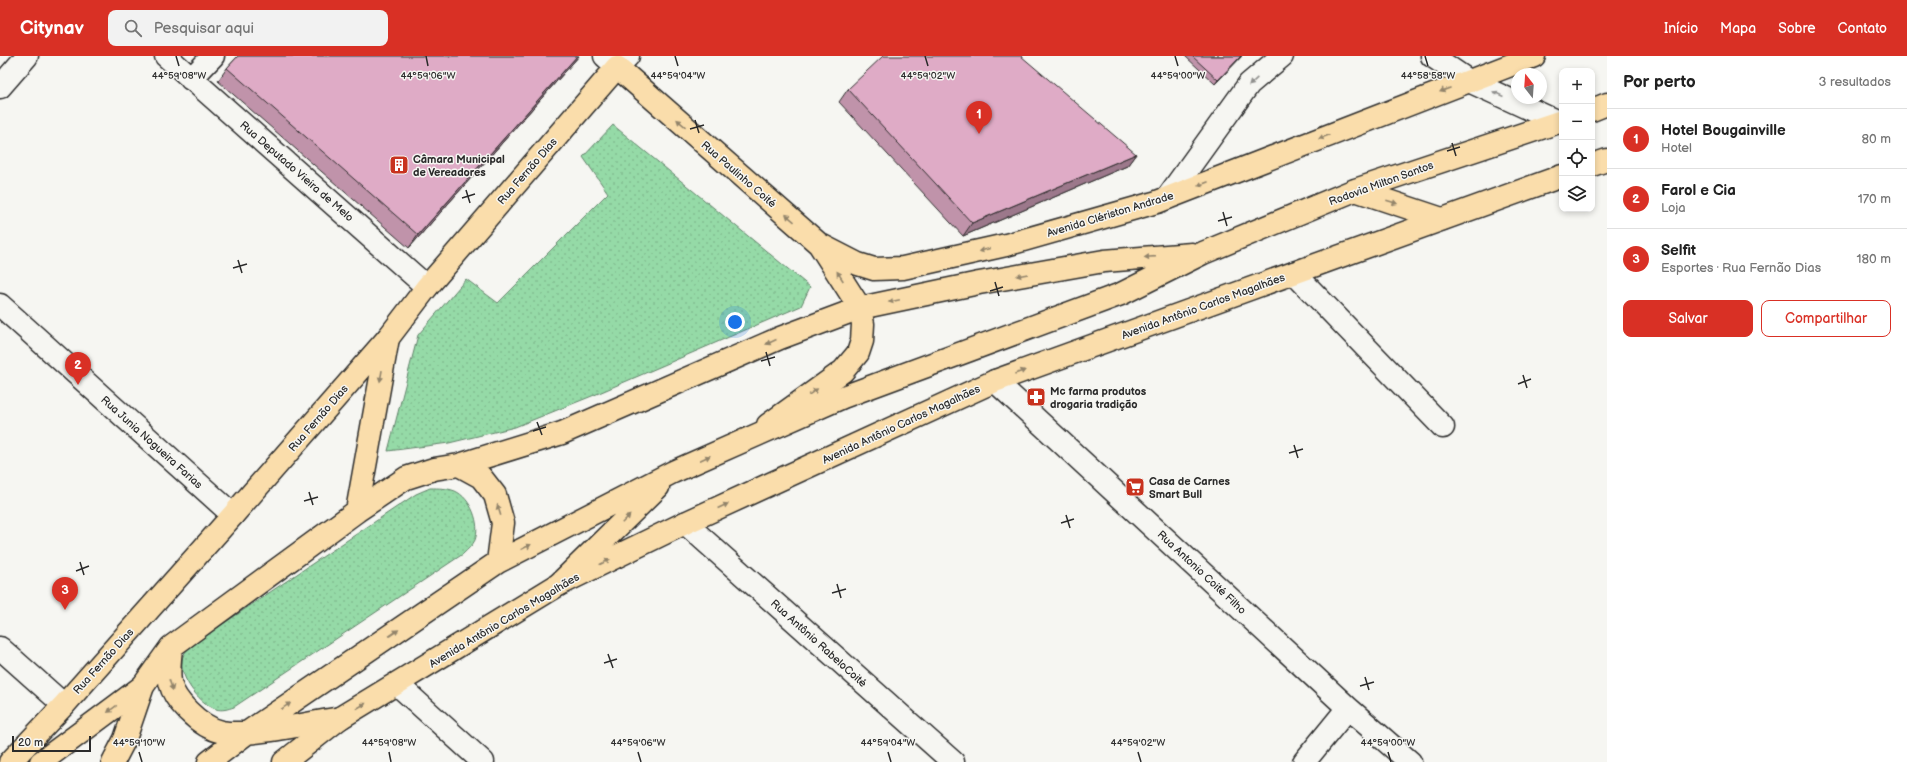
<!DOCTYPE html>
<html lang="pt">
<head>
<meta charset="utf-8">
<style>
	:root { --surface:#fff; --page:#f2f2f2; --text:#222; --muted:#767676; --line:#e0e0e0; --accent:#d93025 }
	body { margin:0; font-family:"Balsamiq Sans",sans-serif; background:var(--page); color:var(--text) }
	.controls { position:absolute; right:12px; top:12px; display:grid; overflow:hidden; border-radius:8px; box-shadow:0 2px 6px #0003 }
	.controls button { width:36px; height:36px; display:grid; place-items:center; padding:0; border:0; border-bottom:1px solid var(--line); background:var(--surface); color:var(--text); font:20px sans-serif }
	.compass { position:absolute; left:1511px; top:12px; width:36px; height:36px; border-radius:50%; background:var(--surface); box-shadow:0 2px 6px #0003; rotate:343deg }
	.scale { position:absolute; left:12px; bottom:10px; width:79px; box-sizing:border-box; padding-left:4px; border:2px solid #2b2b2b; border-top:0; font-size:11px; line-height:14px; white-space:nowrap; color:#2b2b2b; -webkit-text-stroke:3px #f6f6f2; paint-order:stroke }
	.you { position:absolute; left:735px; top:266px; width:14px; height:14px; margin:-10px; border:3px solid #fff; border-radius:50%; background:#1a73e8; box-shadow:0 0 0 6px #1a73e833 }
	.badge { display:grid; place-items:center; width:26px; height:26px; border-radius:50%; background:var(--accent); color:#fff; font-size:13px; font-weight:700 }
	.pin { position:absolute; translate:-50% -33px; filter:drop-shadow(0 1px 2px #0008) }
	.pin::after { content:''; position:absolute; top:21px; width:14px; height:12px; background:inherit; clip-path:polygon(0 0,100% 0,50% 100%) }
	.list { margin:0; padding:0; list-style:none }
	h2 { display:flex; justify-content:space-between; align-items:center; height:52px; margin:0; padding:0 16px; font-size:17px }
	h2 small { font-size:13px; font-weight:400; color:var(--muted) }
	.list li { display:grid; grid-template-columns:26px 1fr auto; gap:12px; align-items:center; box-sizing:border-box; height:60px; padding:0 16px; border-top:1px solid var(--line) }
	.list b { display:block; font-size:15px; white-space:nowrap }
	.list p { margin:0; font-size:13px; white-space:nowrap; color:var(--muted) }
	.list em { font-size:13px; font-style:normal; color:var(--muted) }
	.actions { display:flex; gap:8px; padding:12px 16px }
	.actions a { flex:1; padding:9px 0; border:1px solid var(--accent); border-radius:8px; text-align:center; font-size:14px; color:var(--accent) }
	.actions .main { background:var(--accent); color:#fff }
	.icon { flex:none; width:22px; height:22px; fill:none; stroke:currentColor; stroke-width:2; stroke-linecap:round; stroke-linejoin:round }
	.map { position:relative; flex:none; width:1607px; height:706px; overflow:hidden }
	header { display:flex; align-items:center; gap:24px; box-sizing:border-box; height:56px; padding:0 20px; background:var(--accent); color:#fff }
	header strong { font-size:19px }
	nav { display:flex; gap:22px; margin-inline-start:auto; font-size:14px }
	.search { width:280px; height:36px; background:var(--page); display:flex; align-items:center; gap:10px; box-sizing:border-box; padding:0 14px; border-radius:8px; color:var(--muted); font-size:15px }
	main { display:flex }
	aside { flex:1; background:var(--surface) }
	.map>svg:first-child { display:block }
	.grass { fill:url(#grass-dots); stroke:#608269 }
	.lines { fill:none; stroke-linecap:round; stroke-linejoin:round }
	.minor-casing { stroke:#2b2b2b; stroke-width:25 }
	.major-casing { stroke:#2b2b2b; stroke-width:25 }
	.highway-casing { stroke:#2b2b2b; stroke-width:25 }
	.minor { stroke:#f6f6f2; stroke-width:22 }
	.major { stroke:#faddab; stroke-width:22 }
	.highway { stroke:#faddab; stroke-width:22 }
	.wall { fill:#c093aa; stroke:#2b2b2b }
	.shaded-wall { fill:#9c788b; stroke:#2b2b2b }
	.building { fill:#dfabc6; stroke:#2b2b2b }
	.oneway { fill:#90908e }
	.oneway2 { fill:#92846b }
	.ticks { fill:none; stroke:#2b2b2b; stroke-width:1.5 }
	.labels { text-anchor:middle; stroke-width:3; stroke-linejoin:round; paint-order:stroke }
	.poi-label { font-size:11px; font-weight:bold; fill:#2b2b2b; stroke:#f6f6f2; text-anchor:start }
	.street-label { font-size:11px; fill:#2b2b2b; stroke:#f6f6f2 }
	.ticks-label { font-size:10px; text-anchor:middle; fill:#2b2b2b; stroke:#f6f6f2; stroke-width:3; stroke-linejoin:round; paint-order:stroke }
</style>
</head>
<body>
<header>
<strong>Citynav</strong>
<div class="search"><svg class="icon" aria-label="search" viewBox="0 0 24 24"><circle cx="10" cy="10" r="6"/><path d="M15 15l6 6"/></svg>Pesquisar aqui</div>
<nav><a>Início</a><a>Mapa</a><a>Sobre</a><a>Contato</a></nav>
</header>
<main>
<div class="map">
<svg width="1607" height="706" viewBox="0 0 1607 706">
	<defs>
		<pattern id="grass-dots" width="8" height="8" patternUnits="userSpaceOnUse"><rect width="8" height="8" fill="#95daa7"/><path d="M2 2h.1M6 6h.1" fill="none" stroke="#81bb90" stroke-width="1.8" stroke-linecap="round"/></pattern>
	</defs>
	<rect width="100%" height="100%" fill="#f6f6f2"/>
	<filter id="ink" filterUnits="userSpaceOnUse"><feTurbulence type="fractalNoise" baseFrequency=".025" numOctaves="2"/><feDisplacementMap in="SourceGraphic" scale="8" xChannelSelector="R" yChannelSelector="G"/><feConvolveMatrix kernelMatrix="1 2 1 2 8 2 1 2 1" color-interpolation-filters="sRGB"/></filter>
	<g filter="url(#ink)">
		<path class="grass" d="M613,69L810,231L801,250L592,340L515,371L449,387L388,395L418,279L466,223L498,247L608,137L583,101Z
			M430,432C439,432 447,432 455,435C471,442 481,468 475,484C473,489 467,494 463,498L234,651C228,653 222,655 216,653C199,648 174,616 184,598C186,595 190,591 193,588L416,438Z"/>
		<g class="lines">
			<g class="minor-casing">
				<path id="minor" d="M166,0L427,231
					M605,0L617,11L628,0
					M1432,0L1469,25L1558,66
					M191,23L213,0
					M0,31L27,0
					M1167,142L1249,28L1282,0
					M1294,217L1443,371
					M0,249L233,459
					M995,325L1348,652L1410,706
					M685,467L953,706
					M0,592L64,649
					M397,628L483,706
					M1304,706L1348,652"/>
			</g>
			<g class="major-casing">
				<path id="major" d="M1592,109L1607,104
					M768,369L843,315L858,297L862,285L863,268L860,252L819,188
					M10,706L64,649L233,459L388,282L427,231L617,11L819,188L858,208L874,213L903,212L1006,189L1157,146L1534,0
					M41,706L143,630
					M284,706L340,662L558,529L685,467L995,325L1562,120"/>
			</g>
			<g class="highway-casing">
				<path id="highway" d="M1592,54L1607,48
					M1355,134L1442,163
					M459,409L481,421L495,439L503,467L498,506
					M357,455L388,282
					M558,529L658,431
					M171,592C168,622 166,633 188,655C198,665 208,673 222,676C249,681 310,667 340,662
					M113,706L125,683L143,630L171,591L357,455L406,422L434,413L459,409L562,377L780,282L860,252L979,227L1104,205L1192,198
					M209,706L248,676L498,506L673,416L843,341L1121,238L1203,197L1355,134L1562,65"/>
			</g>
			<use href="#minor" class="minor"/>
			<use href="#major" class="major"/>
			<use href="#highway" class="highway"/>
		</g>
		<path class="wall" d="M238,0H579L409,192L218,25L227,12Z
			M1185,0H1242L1215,28Z
			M848,33L1136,98L1127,110L963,180L839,46Z"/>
		<path class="shaded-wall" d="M577,0H579L409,192L418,179Z
			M1241,0H1242L1215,28L1218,24Z
			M1136,98L1127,110L963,180L972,167Z"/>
		<path class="building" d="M238,0H577L418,179L227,12Z
			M883,0H1021L1136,98L972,167L848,33Z
			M1192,0H1241L1218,24Z"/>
		<defs><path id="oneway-solid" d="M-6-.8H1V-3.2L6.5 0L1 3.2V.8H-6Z"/></defs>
		<g class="oneway">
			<use href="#oneway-solid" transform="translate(1253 26) rotate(137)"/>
			<use href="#oneway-solid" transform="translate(1498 38) rotate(-155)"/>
		</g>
		<g class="oneway2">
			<use href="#oneway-solid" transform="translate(1445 34) rotate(159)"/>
			<use href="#oneway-solid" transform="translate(681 67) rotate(-139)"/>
			<use href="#oneway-solid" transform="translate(1324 81) rotate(159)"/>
			<use href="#oneway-solid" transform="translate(1203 128) rotate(159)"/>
			<use href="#oneway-solid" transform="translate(1392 146) rotate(18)"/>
			<use href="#oneway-solid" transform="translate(790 162) rotate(-139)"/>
			<use href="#oneway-solid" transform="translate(984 194) rotate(166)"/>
			<use href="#oneway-solid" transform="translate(1150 201) rotate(176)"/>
			<use href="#oneway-solid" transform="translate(1022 219) rotate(170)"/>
			<use href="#oneway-solid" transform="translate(840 220) rotate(-123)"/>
			<use href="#oneway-solid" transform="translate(894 245) rotate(168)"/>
			<use href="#oneway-solid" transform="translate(771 286) rotate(156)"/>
			<use href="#oneway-solid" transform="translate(1020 316) rotate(-20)"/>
			<use href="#oneway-solid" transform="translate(381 320) rotate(100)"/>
			<use href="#oneway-solid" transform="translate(813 336) rotate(-35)"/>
			<use href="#oneway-solid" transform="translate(705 402) rotate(-24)"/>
			<use href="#oneway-solid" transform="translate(723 450) rotate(-25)"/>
			<use href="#oneway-solid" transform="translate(499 454) rotate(-107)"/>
			<use href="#oneway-solid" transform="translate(626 463) rotate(-45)"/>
			<use href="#oneway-solid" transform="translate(526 491) rotate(-27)"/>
			<use href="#oneway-solid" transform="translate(605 506) rotate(-26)"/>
			<use href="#oneway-solid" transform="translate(394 577) rotate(-34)"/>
			<use href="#oneway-solid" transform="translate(171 629) rotate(71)"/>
			<use href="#oneway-solid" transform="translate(286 650) rotate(-34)"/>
			<use href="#oneway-solid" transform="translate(361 650) rotate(-31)"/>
			<use href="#oneway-solid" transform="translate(112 653) rotate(143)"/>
		</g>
	</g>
	<path class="ticks" d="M176,0L179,10M426,0L428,10M675,0L678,10M925,0L928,10M1175,0L1178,10M1425,0L1428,10M695,64L699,77M690,73L704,69M1452,87L1456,100M1447,95L1460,91M466,134L470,147M462,142L475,138M1223,156L1227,170M1218,165L1232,161M238,204L242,217M233,212L247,208M995,226L999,240M990,235L1003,231M766,296L770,310M761,305L775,301M1523,319L1527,332M1518,328L1531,323M537,366L542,379M533,375L546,371M1294,389L1298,402M1289,397L1303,393M309,436L313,449M304,445L318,441M1066,459L1070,472M1061,467L1074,463M80,506L84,519M76,515L89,510M837,528L841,542M832,537L846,533M608,598L613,612M604,607L617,603M1365,621L1369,634M1360,630L1374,626M139,696L142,706M389,696L391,706M638,696L641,706M888,696L891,706M1138,696L1141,706M1388,696L1391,706"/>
	<defs>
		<g id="building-square" transform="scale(1)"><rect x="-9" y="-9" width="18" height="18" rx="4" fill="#c8321e" stroke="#f6f6f2"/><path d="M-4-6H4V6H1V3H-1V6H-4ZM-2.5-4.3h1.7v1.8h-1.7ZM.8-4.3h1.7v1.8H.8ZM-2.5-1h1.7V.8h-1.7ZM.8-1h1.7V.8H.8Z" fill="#fff"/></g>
		<g id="pharmacy-square" transform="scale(1)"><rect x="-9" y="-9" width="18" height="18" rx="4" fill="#c8321e" stroke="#f6f6f2"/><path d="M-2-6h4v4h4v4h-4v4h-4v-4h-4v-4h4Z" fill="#fff"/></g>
		<g id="supermarket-square" transform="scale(1)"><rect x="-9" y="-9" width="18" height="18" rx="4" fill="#c8321e" stroke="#f6f6f2"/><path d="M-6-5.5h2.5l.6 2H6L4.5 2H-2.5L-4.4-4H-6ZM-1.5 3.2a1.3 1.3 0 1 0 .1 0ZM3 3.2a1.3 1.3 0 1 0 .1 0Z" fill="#fff"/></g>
	</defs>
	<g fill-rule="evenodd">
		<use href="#building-square" x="399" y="109"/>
		<use href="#pharmacy-square" x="1036" y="341"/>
		<use href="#supermarket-square" x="1135" y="431"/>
	</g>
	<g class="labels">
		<g class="poi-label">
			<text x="413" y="107">Câmara Municipal<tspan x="413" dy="13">de Vereadores</tspan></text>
			<text x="1050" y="339">Mc farma produtos<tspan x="1050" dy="13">drogaria tradição</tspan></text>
			<text x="1149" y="429">Casa de Carnes<tspan x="1149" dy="13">Smart Bull</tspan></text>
		</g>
		<g class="street-label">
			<text transform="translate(297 115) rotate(41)" y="4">Rua Deputado Vieira de Melo</text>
			<text transform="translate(527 115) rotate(-49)" y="4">Rua Fernão Dias</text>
			<text transform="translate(739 118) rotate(41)" y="4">Rua Paulinho Coité</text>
			<text transform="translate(1381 127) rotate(-20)" y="4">Rodovia Milton Santos</text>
			<text transform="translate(1110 158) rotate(-17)" y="4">Avenida Clériston Andrade</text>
			<text transform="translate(1203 250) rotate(-20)" y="4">Avenida Antônio Carlos Magalhães</text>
			<text transform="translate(318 362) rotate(-49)" y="4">Rua Fernão Dias</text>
			<text transform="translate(901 368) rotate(-25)" y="4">Avenida Antônio Carlos Magalhães</text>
			<text transform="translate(152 386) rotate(42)" y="4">Rua Junia Nogueira Farias</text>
			<text transform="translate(1202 516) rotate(43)" y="4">Rua Antonio Coité Filho</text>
			<text transform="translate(504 564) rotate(-31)" y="4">Avenida Antônio Carlos Magalhães</text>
			<text transform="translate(819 587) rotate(42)" y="4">Rua Antônio RabeloCoité</text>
			<text transform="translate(103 605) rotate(-48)" y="4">Rua Fernão Dias</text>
		</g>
	</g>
	<g class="ticks-label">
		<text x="1428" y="23">44°58'58"W</text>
		<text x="179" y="23">44°59'08"W</text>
		<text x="428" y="23">44°59'06"W</text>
		<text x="678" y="23">44°59'04"W</text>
		<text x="928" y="23">44°59'02"W</text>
		<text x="1178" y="23">44°59'00"W</text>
		<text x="139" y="690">44°59'10"W</text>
		<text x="389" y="690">44°59'08"W</text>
		<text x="638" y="690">44°59'06"W</text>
		<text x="888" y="690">44°59'04"W</text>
		<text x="1138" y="690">44°59'02"W</text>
		<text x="1388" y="690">44°59'00"W</text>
	</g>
</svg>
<div class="controls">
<button>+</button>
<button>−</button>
<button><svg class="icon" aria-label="locate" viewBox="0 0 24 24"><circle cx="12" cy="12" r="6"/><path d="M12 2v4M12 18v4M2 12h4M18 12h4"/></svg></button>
<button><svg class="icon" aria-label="layers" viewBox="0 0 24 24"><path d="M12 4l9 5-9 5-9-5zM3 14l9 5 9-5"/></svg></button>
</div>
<svg class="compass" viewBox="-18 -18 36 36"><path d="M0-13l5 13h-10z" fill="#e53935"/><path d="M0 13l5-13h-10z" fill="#767676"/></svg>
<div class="scale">20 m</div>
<div class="you"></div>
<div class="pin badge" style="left:979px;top:78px">1</div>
<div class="pin badge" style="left:78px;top:329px">2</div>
<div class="pin badge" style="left:65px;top:554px">3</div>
</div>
<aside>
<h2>Por perto<small>3 resultados</small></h2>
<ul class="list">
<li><span class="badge">1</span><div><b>Hotel Bougainville</b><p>Hotel</p></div><em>80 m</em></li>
<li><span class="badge">2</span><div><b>Farol e Cia</b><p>Loja</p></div><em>170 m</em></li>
<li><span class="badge">3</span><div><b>Selfit</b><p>Esportes · Rua Fernão Dias</p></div><em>180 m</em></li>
</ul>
<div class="actions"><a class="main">Salvar</a><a>Compartilhar</a></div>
</aside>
</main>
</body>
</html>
